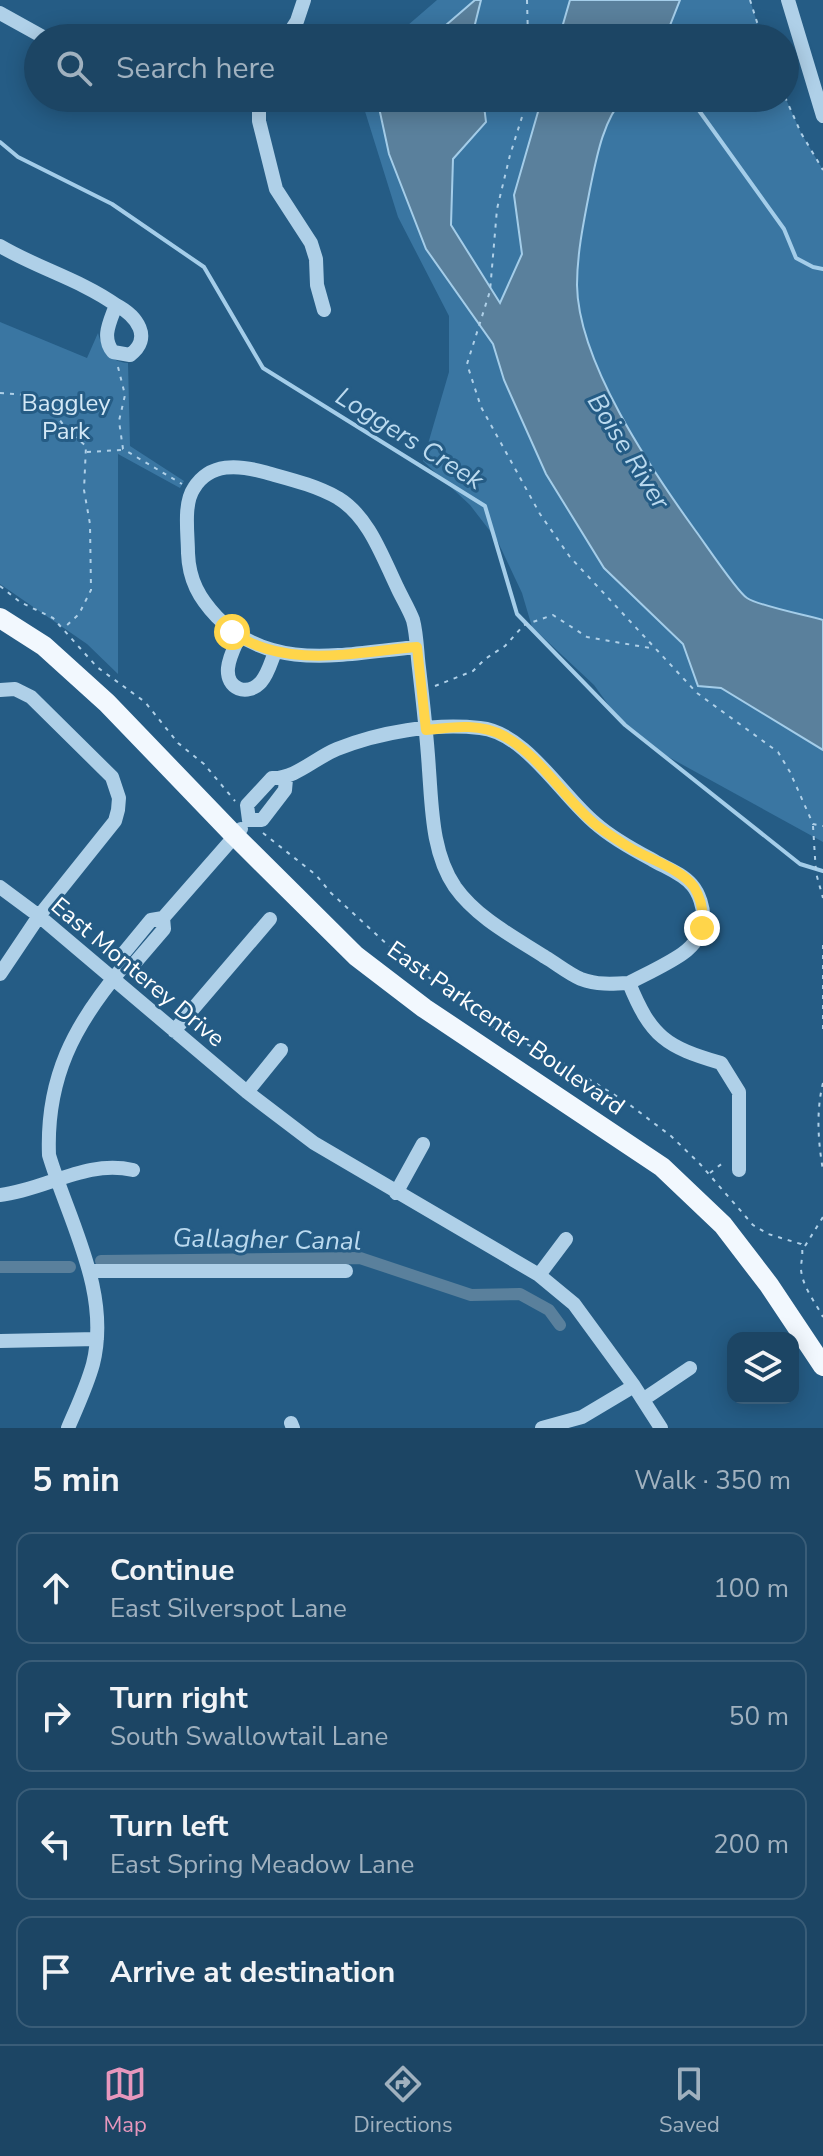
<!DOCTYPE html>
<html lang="en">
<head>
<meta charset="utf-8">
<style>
	:root { --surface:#1c4564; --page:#254c6a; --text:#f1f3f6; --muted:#a0b1bf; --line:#3a5d78; --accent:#e797bd }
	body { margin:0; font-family:"Nunito Sans",sans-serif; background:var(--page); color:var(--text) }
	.controls { position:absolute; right:24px; bottom:24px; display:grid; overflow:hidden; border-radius:16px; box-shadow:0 4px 20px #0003 }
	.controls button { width:72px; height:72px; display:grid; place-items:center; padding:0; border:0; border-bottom:2px solid var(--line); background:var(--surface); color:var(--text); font:40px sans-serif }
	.stop { position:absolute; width:24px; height:24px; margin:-18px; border:6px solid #ffd54a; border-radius:50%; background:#fff }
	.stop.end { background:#ffd54a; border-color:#fff; box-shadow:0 2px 8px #0008 }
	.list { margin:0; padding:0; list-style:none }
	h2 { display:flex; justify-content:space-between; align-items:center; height:104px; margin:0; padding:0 32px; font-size:34px }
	h2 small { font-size:26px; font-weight:400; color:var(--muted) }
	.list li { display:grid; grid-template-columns:52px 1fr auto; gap:24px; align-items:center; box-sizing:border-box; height:112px; margin:0 16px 16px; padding:0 16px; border:2px solid var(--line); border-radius:16px }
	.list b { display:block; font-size:30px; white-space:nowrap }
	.list p { margin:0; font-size:26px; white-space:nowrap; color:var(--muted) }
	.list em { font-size:26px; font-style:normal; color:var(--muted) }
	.icon { flex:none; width:44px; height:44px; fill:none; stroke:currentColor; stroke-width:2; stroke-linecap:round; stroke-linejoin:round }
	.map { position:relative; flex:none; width:823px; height:1428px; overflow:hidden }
	.search { position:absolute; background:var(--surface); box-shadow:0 4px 20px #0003; left:24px; right:24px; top:24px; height:88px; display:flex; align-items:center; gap:20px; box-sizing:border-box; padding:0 28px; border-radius:44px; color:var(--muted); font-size:30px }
	.sheet { height:616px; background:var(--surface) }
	nav { display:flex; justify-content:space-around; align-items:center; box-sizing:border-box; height:112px; border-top:2px solid var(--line); background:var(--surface); font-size:22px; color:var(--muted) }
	nav a { display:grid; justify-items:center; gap:4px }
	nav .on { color:var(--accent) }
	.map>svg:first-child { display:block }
	.green { fill:#3a76a2 }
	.water { fill:#5a809c; stroke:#a4cde9; stroke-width:2 }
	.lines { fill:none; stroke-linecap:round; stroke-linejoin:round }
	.stream { stroke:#a4cde9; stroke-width:4 }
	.canal { stroke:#5a809c; stroke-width:12 }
	.path { stroke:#afd0e8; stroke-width:2; stroke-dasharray:4 6; stroke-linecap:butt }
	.minor { stroke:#afd0e8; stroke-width:14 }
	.major { stroke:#f2f8fe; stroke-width:20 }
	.route { stroke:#ffd54a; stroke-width:10 }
	.labels { text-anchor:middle; stroke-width:6; stroke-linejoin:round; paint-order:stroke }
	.park-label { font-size:24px; fill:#d3e8f6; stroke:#255c85 }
	.street-label { font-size:24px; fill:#fff; stroke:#255c85 }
	.water-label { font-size:26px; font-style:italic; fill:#bbdaef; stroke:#255c85 }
</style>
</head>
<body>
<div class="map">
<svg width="823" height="1428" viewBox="0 0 823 1428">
	<rect width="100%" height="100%" fill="#255c85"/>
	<path class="green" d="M437,0H475L431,38H393Z
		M481,0H570L559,38H475L474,28Z
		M680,0H750L762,38H665Z
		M785,97L801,133L823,170V620C806,615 759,606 747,598C736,592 708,547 699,535C655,475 578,361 577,285C577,253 585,220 590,189C596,161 603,119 624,98Z
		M365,98H381L378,103L389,154L426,248L493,344L504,380L604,568L683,644L698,686L721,688L823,750V842L654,749L620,721L594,685L532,627L522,593L497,540L470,505L423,461L449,372V316L398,217L363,105Z
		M483,98H542L514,195L522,254L500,304L451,225L453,159L486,122Z
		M0,322L87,358L98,333C102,349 110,362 128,363L130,446L184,481L180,488L118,454V674L87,644L0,584Z"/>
	<path class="water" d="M475,0H481L474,28L475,38H431Z
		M570,0H680L665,38H559Z
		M381,98H483L486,122L453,159L451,225L500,303L522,254L514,195L542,98H624C603,119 596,160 590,189C584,220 577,253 577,285C578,362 651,469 695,530C704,542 738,593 747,598C759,606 806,615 823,620V750L721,688L698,686L683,644L604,568L546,474L504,380L493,344L426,249L389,154L378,103Z"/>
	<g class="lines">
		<path class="stream" d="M690,98L784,229L796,258L813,267L823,269
			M0,142L18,157L112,204L204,267L263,368L485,506L517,614L625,725L800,864L823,871"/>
		<path class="canal" d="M101,1261L360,1258L471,1295L520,1294L549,1310L560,1325
			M0,1267H70"/>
		<path class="path" d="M527,0L528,38
			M750,0L762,38
			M785,97L801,133L823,170
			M528,98L510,155L497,209L490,291L467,364L481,407L540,514L570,557L697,693L778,752L790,772L813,824L823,826
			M118,367L125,395L119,421L123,449L182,484
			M0,393L28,395L44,403L54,412L67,430L86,446L84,490L90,524L91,590L79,614L65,627
			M87,452L121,450
			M0,586L20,602L53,618L97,667L145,702L178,743L204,764L235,801
			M435,686L473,671L485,659L505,646L524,625L553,615L587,637L650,648
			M813,826L816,873L823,898
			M263,833L316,875L331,893L402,958L466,1004L493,1027L558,1060L626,1102L671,1136L700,1164L753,1225L768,1234L801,1244C804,1253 801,1260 801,1269C802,1286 815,1302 823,1317
			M823,945V1029
			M823,1083C816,1111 818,1142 823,1170
			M710,1173L724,1162
			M805,1246L823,1217"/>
		<path class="minor" d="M788,0L823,116
			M0,13L45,38
			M286,38L297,21L304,0
			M259,98V121L276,189L311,243L316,259L317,285L324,310
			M0,246C37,268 81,280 116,305
			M116,305C137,316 153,338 130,355L113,352C101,337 110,322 116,305Z
			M239,637C235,646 229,657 228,668C226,689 247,697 261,682C268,674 271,662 275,652
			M417,647C347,653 272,674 217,617C199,598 189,580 188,553C188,534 183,504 194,488C210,462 239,465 264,472C289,479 315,485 338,498C369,517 382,556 397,587C402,598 409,609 413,620C417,635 417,653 419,668C423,702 427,736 429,770C432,809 432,853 455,887C477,918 514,937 545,957C557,964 569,974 581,979C597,985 612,984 629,983C651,1037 666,1047 721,1063L739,1092V1170
			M0,690L15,689L31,697L112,777L119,798L118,810L115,821L39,916L0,974
			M286,779L285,790L262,820H249L247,805L272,778C295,779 315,758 337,749C380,732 433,723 480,728C525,732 562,796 595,823C612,838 632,849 651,859C664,867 682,873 692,885C699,893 704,908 703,919C702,934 695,945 682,954C666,965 646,974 629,983
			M0,887L39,916L247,1092L314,1143L539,1275L574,1304L634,1386L661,1428
			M163,918L164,929L134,964L122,968L123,954L151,920L163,918L241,829
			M174,1031L270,919
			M247,1092L281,1050
			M396,1193L423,1144
			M0,1195C46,1190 86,1159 133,1170
			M89,1271H346
			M539,1275L566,1239
			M0,1341L97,1339
			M644,1399L690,1368
			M291,1423L293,1428
			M68,1428C77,1407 87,1386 93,1364C111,1292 69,1222 49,1155C46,1078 74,1025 122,968
			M542,1428L582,1417L634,1386"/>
		<path class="major" d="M0,618L44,646L107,703L235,836L356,956L424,1008L662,1167L723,1225L769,1285L823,1366"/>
	</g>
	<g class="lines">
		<path class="route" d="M232,632C285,670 356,652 417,647L426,730C453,727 480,723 504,736C542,757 563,798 596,825C607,833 620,842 632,849C651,860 681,869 694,887C702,900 704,913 702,928"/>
	</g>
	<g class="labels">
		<g class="park-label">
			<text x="66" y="411">Baggley<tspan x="66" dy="28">Park</tspan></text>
		</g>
		<g class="street-label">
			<text transform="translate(138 972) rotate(40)" y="8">East Monterey Drive</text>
			<text transform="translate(506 1028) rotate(35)" y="8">East Parkcenter Boulevard</text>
		</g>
		<g class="water-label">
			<text transform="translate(410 438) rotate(32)" y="9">Loggers Creek</text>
			<text transform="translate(629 451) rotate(58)" y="9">Boise River</text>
			<text transform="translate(267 1239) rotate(1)" y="9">Gallagher Canal</text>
		</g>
	</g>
</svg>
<div class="controls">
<button><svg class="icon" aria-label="layers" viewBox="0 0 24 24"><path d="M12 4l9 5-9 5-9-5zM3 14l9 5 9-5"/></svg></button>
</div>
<div class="stop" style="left:232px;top:632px"></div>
<div class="stop end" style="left:702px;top:928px"></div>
<div class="search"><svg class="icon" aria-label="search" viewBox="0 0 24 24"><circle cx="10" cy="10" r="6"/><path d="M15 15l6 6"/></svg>Search here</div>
</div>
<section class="sheet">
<h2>5 min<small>Walk · 350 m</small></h2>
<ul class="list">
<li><svg class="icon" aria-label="ahead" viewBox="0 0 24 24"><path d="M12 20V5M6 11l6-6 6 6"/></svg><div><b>Continue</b><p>East Silverspot Lane</p></div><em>100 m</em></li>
<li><svg class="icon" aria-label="right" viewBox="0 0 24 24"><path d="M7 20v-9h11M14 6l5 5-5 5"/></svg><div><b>Turn right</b><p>South Swallowtail Lane</p></div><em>50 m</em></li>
<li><svg class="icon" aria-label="left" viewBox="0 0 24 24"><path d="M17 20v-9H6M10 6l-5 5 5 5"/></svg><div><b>Turn left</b><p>East Spring Meadow Lane</p></div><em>200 m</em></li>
<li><svg class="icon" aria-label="arrive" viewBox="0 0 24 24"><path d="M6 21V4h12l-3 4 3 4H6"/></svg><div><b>Arrive at destination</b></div></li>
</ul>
</section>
<nav>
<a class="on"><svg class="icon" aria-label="map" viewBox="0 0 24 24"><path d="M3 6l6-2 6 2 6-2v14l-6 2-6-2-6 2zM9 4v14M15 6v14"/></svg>Map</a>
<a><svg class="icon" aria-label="directions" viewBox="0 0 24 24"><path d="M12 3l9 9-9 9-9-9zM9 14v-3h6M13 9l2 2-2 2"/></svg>Directions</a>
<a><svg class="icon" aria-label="saved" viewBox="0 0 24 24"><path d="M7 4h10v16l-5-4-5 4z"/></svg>Saved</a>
</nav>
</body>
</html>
